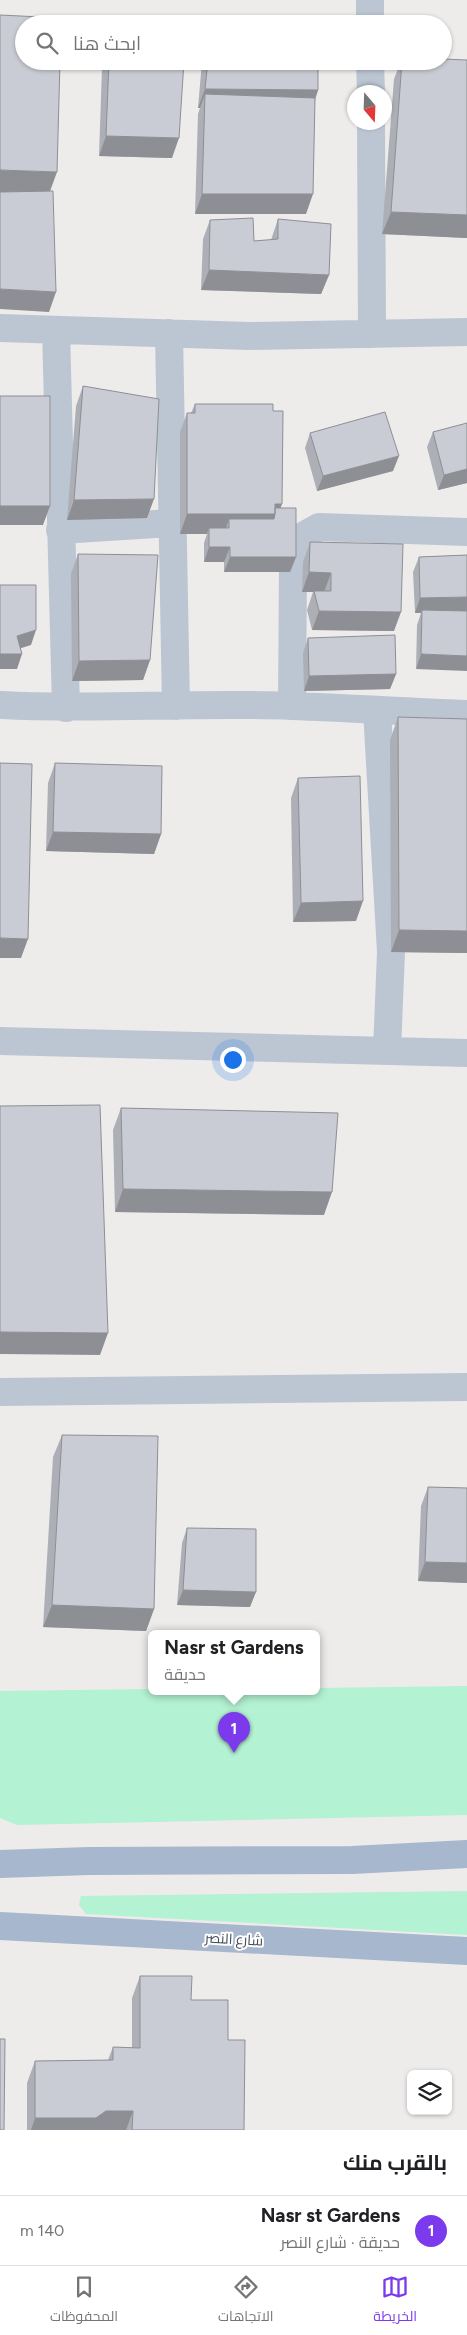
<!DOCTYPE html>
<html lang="ar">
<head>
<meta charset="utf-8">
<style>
	:root { --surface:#fff; --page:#f6f6f6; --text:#202124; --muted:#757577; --line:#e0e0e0; --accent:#7c3aed }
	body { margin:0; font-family:Figtree,Cairo,sans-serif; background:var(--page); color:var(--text); direction:rtl }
	.controls { position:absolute; right:15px; bottom:15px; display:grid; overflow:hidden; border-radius:8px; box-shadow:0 1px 4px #0004 }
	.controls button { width:45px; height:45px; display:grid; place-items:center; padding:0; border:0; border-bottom:1px solid var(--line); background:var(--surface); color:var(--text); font:25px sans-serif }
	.compass { position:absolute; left:347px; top:85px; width:45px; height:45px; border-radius:50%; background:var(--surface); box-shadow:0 1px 4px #0004; rotate:161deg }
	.you { position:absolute; left:232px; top:1059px; width:18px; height:18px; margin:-12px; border:4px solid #fff; border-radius:50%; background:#1a73e8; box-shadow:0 0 0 8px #1a73e833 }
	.badge { display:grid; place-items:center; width:32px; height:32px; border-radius:50%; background:var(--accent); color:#fff; font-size:16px; font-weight:700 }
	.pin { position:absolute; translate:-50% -41px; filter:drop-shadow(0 1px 2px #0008) }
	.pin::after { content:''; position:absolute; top:26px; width:18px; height:15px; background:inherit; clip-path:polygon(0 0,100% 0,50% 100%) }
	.popup { position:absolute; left:148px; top:1630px; width:172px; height:65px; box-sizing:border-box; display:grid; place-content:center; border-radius:8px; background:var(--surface); filter:drop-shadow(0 1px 4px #0005); font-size:16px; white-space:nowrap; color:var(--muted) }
	.popup b { font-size:19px; color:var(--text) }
	.popup::after { content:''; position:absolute; left:50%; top:100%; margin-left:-10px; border:10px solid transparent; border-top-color:var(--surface) }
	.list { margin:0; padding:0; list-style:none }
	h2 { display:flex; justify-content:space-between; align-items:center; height:65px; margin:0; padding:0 20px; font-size:21px }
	h2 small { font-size:16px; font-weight:400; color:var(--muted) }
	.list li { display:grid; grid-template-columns:32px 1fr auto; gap:15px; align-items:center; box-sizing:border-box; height:70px; padding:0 20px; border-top:1px solid var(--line) }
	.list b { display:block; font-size:19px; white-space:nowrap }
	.list p { margin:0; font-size:16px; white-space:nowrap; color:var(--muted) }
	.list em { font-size:16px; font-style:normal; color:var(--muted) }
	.icon { flex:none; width:28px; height:28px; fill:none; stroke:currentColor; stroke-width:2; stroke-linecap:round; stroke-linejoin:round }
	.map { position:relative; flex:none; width:467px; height:2130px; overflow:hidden; direction:ltr }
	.search { position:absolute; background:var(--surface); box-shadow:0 1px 4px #0004; left:15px; right:15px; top:15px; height:55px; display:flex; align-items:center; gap:12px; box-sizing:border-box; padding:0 18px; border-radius:28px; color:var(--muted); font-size:19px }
	.sheet { height:135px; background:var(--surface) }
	nav { display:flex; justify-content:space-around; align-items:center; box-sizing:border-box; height:70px; border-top:1px solid var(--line); background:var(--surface); font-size:14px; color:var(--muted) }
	nav a { display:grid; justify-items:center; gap:2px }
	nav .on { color:var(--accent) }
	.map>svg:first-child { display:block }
	.green { fill:#b3f2d2 }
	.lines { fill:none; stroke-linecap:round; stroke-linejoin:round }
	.minor { stroke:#bcc6d3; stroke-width:28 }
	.major { stroke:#a7b7ce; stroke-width:28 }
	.wall { fill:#adafb6 }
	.shaded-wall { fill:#8d8f94 }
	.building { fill:#c9ccd4; stroke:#8d8f94 }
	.labels { text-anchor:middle; stroke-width:4; stroke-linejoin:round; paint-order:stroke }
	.street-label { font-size:14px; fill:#424c5a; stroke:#fff }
</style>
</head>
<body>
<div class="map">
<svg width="467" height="2130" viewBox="0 0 467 2130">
	<rect width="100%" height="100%" fill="#eeebeb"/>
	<path class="green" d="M467,1686V1815L17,1825L0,1818V1691L151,1689L152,1692H316L317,1688Z
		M467,1891V1935L86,1914L79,1905L81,1896Z"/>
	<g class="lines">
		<path class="minor" d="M370,0V24
			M370,61L371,92
			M371,122L372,334
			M0,328L249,336L467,332
			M56,330L66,708
			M169,333L176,706
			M60,530L171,523
			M0,705C98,710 195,702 292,706C351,708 409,712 467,714
			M292,705L293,566L296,540L319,527L467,532
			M377,711L391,952L387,1051
			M0,1041L467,1053
			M0,1392L467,1387"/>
		<path class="major" d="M0,1864L89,1861L352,1860L467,1854
			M0,1926L467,1951"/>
	</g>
	<path class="wall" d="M467,60V238L382,234L394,79L401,61H443Z
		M105,61H184L172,158L99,156L102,68Z
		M202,61H318V90L315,101L306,214H195L198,114L200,108H198Z
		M278,219L329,275L321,294L201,290L203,239L210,220L254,241L271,240Z
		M83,386L147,518L67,520L76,406Z
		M195,404L281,508L296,557L290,572H224V562H204V543L207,534H180V432L187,413H191Z
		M467,423V483L438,490L427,447L433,432Z
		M310,433L393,471L317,491L305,448Z
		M310,542L394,631L312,630L307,610L313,592H302L303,562Z
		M78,554L150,660L143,680L72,681L71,574Z
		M467,555L416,669L417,625L421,613H415L413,572L419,557Z
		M308,638L396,674L390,689L304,691L303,653Z
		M398,717L467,953L391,952L390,740Z
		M55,763L161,834L154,854L46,851L48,783Z
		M298,778L356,921L293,922L291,798Z
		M121,1108L324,1215L115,1212L113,1130Z
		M62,1435L154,1609L146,1631L43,1627L53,1457Z
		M428,1487L467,1488V1583L418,1581L421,1506Z
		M187,1528L250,1607L177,1605L182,1543Z
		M140,1976L191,2000L228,2040L244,2130H27V2083L35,2061L108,2060L113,2047L132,2048V1998Z"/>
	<path class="shaded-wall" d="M205,89L318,90L311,110L205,94L200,108H198Z
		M106,136L179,138L172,158L99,156Z
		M0,170L57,172L49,194L0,193Z
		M202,194H313L306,214H195Z
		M391,212L467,215V238L382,234Z
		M209,270L329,275L321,294L201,290Z
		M0,289L56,292L49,312L0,309Z
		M399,456L393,471L317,491L323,476Z
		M467,469V483L438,490L444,475Z
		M154,499L147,518L67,520L74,500Z
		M275,504H282L275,523L229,528V519L224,534L209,528L207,534H180L187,514Z
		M0,506H50L43,525H0Z
		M209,547H230L224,562H204Z
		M230,557H296L290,572H224Z
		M309,572L331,573L324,592H302Z
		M467,597V612L422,610L421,613H415L420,598Z
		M319,611L401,612L394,631L312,630Z
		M36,630L31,645L12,651L17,636Z
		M0,654H22L17,669H0Z
		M421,654L467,656V671L416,669Z
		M150,660L143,680L72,681L79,661Z
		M396,674L390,689L304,691L309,676Z
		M53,832L161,834L154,854L46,851Z
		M363,901L356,921L293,922L301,903Z
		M399,930L467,931V953L391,952Z
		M0,938L28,939L21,958H0Z
		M123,1189L332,1192L324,1215L115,1212Z
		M0,1332L108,1333L100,1355L0,1354Z
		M425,1562L467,1563V1583L418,1581Z
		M183,1590L256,1592L250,1607L177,1605Z
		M52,1605L154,1609L146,1631L43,1627Z
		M106,2111H133L126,2130H31L35,2118Z"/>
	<path class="building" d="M0,15L61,18V24H24V61H60L57,172L0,170Z
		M443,59L467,60V215L391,212L402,61H443Z
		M109,61H184L179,138L106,136Z
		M208,61H318V90L205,89Z
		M205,94L315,98L313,194H202Z
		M53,191L56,292L0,289V192Z
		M253,218L254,241L278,239V219L331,224L329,275L209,270L210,220Z
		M83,386L159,399L154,499L74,500Z
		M0,396H50V506H0Z
		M195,404H273V411H283L282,504H275V514H187V413H195Z
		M385,412L399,456L323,476L310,433Z
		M467,423V469L444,475L433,432Z
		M275,508H296V557H230V547H209V528H229V519H274L275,514Z
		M310,542L403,544L401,612L319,611L314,591H331V573L309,572Z
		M78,554L158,555L150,660L79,661Z
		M467,555V597L420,598L419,557Z
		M0,585H36V630L17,636L22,654H0Z
		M422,610L467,611V656L421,654Z
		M395,635L396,674L309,676L308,638Z
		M398,717L467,719V931L399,930Z
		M0,763L32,764L28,939L0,938Z
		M55,763L162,766L161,834L53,832Z
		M360,776L363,901L301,903L298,778Z
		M100,1105L108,1333L0,1332V1106Z
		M121,1108L338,1113L332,1192L123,1189Z
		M62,1435L158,1436L154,1609L52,1605Z
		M428,1487L467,1488V1563L425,1562Z
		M187,1528L256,1529V1592L183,1590Z
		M140,1976H192L191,2000H228V2040H245L244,2130H132L133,2111H106L96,2118H35V2061L113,2060V2047L140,2048Z
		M0,2039H5L4,2130H0Z"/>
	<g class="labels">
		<g class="street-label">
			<text transform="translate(234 1939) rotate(3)" y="5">شارع النصر</text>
		</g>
	</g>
</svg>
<div class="controls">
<button><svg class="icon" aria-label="layers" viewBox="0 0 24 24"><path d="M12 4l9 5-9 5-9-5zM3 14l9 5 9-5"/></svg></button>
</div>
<svg class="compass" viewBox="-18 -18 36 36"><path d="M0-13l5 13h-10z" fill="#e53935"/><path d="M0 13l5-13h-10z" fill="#757577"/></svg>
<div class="you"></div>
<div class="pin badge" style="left:234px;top:1753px">1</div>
<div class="popup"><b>Nasr st Gardens</b>حديقة</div>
<div class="search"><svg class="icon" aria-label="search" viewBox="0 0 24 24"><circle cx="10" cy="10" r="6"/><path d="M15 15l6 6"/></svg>ابحث هنا</div>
</div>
<section class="sheet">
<h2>بالقرب منك<small></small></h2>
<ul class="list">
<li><span class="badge">1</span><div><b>Nasr st Gardens</b><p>حديقة · شارع النصر</p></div><em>140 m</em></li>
</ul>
</section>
<nav>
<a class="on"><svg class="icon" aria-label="map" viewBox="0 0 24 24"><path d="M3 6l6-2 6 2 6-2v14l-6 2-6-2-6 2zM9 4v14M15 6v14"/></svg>الخريطة</a>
<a><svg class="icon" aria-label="directions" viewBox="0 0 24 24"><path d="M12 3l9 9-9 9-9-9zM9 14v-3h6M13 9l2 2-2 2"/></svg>الاتجاهات</a>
<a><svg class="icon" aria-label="saved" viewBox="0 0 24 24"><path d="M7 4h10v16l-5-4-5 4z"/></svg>المحفوظات</a>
</nav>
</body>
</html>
